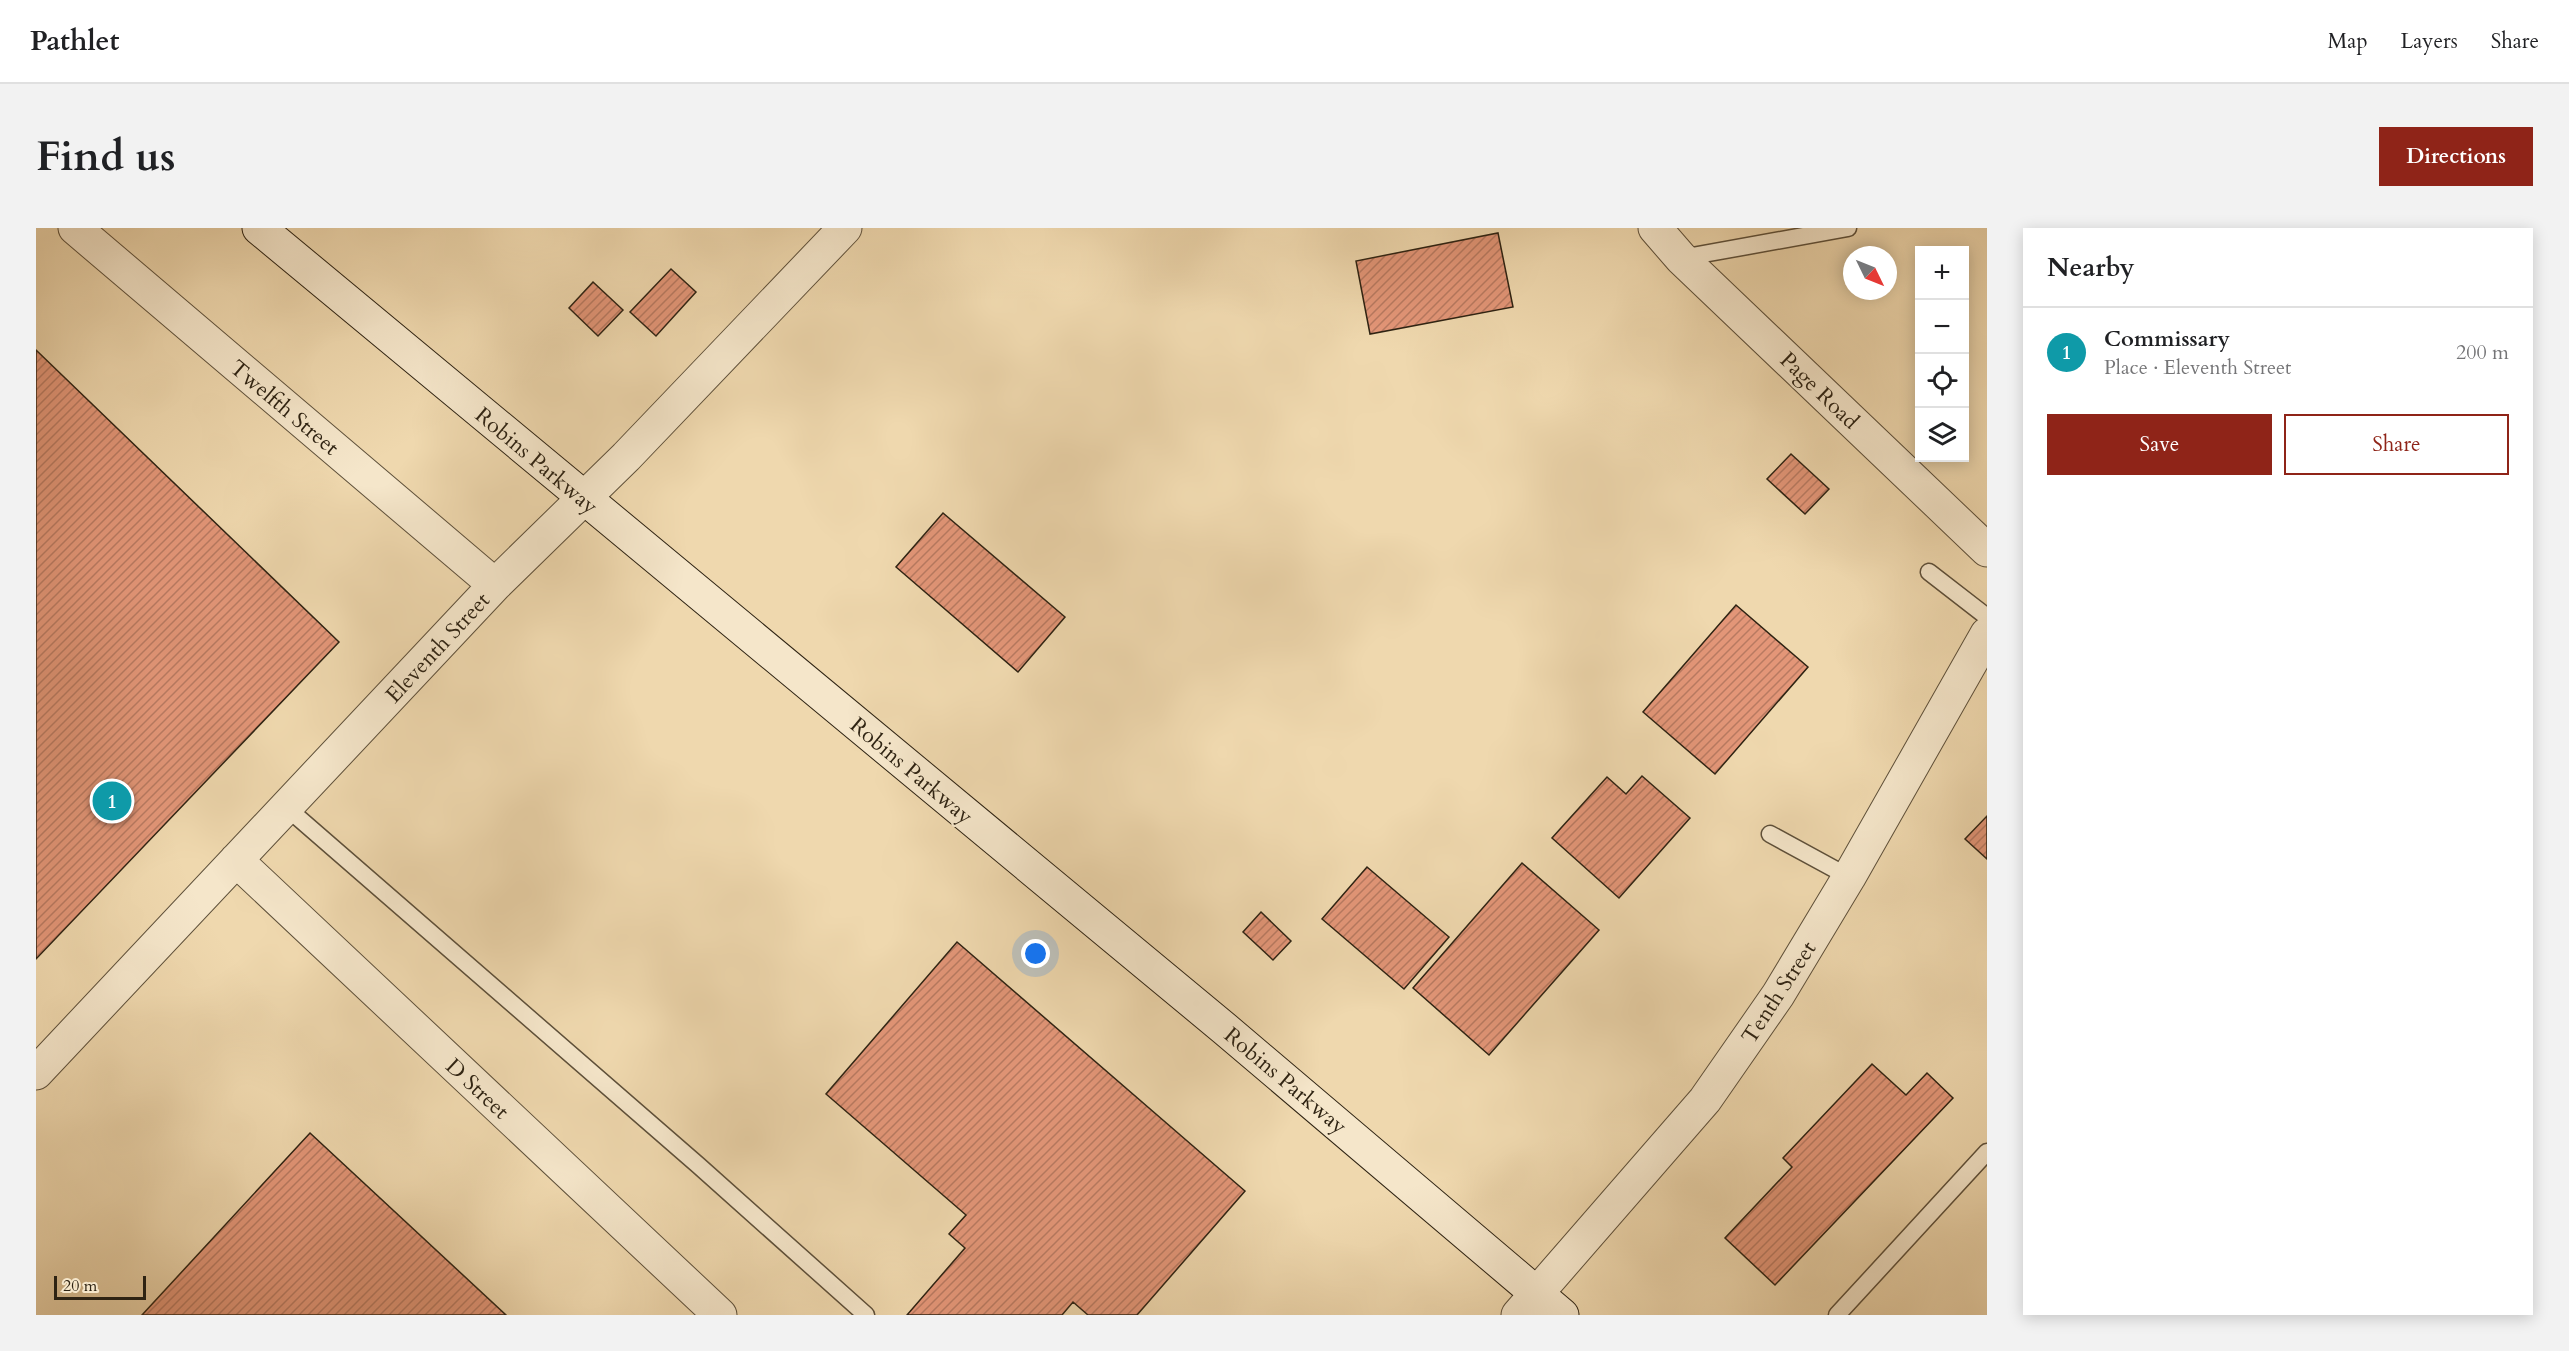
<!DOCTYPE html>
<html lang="en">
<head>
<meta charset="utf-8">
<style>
	:root { --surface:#fff; --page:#f2f2f2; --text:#202124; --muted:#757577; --line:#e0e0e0; --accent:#8f2418 }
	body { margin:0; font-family:Cardo,serif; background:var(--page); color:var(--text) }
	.controls { position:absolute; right:18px; top:18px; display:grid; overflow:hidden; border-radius:0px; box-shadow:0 3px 15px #0003 }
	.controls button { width:54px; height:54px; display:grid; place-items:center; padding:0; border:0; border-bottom:2px solid var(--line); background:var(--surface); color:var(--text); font:30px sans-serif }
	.compass { position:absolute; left:1807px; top:18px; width:54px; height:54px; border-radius:50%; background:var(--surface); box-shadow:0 3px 15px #0003; rotate:133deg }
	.scale { position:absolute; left:18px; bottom:15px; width:92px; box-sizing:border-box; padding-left:6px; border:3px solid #2e2313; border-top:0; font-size:16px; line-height:21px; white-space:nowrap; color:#2e2313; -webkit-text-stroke:4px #f5e6ca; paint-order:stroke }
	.you { position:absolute; left:1000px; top:726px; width:21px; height:21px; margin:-15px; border:4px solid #fff; border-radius:50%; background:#1a73e8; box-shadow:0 0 0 9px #1a73e833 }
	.badge { display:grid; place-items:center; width:39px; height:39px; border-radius:50%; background:var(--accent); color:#fff; font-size:20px; font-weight:700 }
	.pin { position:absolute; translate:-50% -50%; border:3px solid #fff; box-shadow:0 2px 6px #0006 }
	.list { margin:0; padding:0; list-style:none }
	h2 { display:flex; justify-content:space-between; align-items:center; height:78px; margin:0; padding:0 24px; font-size:26px }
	h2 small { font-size:20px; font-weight:400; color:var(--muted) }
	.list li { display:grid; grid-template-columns:39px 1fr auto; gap:18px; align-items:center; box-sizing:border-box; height:90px; padding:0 24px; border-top:2px solid var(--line) }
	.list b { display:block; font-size:22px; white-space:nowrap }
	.list p { margin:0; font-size:20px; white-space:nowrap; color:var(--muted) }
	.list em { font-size:20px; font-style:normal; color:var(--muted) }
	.actions { display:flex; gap:12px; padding:18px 24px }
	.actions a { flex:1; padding:14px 0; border:2px solid var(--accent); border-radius:0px; text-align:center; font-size:21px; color:var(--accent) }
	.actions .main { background:var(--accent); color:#fff }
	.icon { flex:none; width:33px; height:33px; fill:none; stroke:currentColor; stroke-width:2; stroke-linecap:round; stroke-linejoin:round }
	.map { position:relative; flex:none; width:1951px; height:1087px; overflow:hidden; border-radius:0px }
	header { display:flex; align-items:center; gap:36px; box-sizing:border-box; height:84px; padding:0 30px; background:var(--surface); border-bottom:2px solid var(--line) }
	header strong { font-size:28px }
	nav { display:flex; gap:33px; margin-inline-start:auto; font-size:21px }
	.intro { display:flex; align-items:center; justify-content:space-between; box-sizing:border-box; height:144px; padding:0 36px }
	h1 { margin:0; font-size:42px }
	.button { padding:15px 27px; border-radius:0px; background:var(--accent); color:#fff; font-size:21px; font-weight:700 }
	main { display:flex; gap:36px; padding:0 36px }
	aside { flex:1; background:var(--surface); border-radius:0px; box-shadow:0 3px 15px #0003 }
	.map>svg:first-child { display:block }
	.building { fill:url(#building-hatch); stroke:#2e2313; stroke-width:1.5 }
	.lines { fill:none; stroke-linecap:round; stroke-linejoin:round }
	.lane-casing { stroke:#5e503a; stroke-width:19 }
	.street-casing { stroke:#5e503a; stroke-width:35 }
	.secondary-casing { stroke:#2e2313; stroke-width:35 }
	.lane { stroke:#f5e6ca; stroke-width:16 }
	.street { stroke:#f5e6ca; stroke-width:33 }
	.secondary { stroke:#f5e6ca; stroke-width:33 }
	.labels { text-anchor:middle; stroke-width:4.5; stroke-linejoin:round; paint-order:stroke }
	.street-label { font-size:22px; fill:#2e2313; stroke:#f5e6ca }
</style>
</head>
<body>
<header>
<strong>Pathlet</strong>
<nav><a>Map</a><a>Layers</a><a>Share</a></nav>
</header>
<div class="intro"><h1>Find us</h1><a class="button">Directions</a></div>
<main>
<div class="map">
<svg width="1951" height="1087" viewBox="0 0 1951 1087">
	<defs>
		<pattern id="building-hatch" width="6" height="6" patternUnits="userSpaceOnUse" patternTransform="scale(1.5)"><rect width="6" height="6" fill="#e39678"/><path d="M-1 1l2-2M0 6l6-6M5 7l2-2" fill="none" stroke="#b87a61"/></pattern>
	</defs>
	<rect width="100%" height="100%" fill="#efd8ae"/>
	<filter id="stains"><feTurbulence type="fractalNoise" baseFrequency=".00333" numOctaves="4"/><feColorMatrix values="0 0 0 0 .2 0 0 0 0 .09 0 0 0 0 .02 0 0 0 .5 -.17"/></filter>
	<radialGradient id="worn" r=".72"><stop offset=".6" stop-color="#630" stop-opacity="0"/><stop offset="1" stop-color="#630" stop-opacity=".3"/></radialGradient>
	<path class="building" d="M1462,5L1477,79L1334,106L1320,33Z
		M635,41L660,64L620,108L594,84Z
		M557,54L587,82L562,108L533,80Z
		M0,122L303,414L0,731Z
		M1755,226L1793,261L1769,286L1731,251Z
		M907,285L1029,389L982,444L860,339Z
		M1700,377L1772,439L1679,546L1607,484Z
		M1606,548L1654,590L1583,670L1516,610L1571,549L1590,566Z
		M1951,588V631L1929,611Z
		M1486,635L1563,702L1453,827L1377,760Z
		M1331,639L1413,709L1368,761L1286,691Z
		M1225,684L1255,713L1237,732L1207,704Z
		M921,714L1209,963L1101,1087H1052L1037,1074L1026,1087H871L929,1020L913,1006L930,987L790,866Z
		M1836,836L1870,867L1891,845L1917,870L1739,1057L1689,1010L1756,939L1747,930Z
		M274,905L470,1087H106Z"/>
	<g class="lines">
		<g class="lane-casing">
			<path id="lane" d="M1645,30L1812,0
				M1893,344L1951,389
				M250,579L662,937L830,1087
				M1734,606L1813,649
				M1801,1087L1951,924"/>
		</g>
		<g class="street-casing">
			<path id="street" d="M39,0L459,357
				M1619,0L1645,30L1951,322
				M200,632L684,1087
				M0,845L459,357L590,229L809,0
				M1482,1087L1669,872L1742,767L1813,649L1951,406"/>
		</g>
		<g class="secondary-casing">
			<path id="secondary" d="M223,0L1189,801L1526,1087"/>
		</g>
		<use href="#lane" class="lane"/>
		<use href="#street" class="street"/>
		<use href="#secondary" class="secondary"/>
	</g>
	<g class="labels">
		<g class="street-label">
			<text transform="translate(1784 162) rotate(44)" y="8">Page Road</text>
			<text transform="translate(249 179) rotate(40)" y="8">Twelfth Street</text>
			<text transform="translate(501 232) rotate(40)" y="8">Robins Parkway</text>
			<text transform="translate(401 419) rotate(-47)" y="8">Eleventh Street</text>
			<text transform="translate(876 542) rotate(40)" y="8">Robins Parkway</text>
			<text transform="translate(1742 764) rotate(-57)" y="8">Tenth Street</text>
			<text transform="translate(1250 852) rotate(40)" y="8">Robins Parkway</text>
			<text transform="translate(442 860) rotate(43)" y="8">D Street</text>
		</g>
	</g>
	<rect width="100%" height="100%" filter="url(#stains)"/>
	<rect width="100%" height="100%" fill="url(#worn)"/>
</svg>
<div class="controls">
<button>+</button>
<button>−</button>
<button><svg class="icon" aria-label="locate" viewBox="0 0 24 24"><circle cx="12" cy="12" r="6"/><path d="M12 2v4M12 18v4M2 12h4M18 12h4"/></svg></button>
<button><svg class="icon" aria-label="layers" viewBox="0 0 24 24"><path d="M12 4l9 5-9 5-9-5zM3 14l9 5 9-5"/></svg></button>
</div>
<svg class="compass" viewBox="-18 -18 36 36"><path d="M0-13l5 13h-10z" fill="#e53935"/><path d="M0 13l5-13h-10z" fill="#757577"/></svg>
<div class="scale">20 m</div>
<div class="you"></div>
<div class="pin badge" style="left:76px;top:573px;background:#0f9aa8">1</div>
</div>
<aside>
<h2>Nearby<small></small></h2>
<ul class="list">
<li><span class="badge" style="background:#0f9aa8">1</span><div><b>Commissary</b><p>Place · Eleventh Street</p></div><em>200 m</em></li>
</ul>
<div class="actions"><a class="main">Save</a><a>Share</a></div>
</aside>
</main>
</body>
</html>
